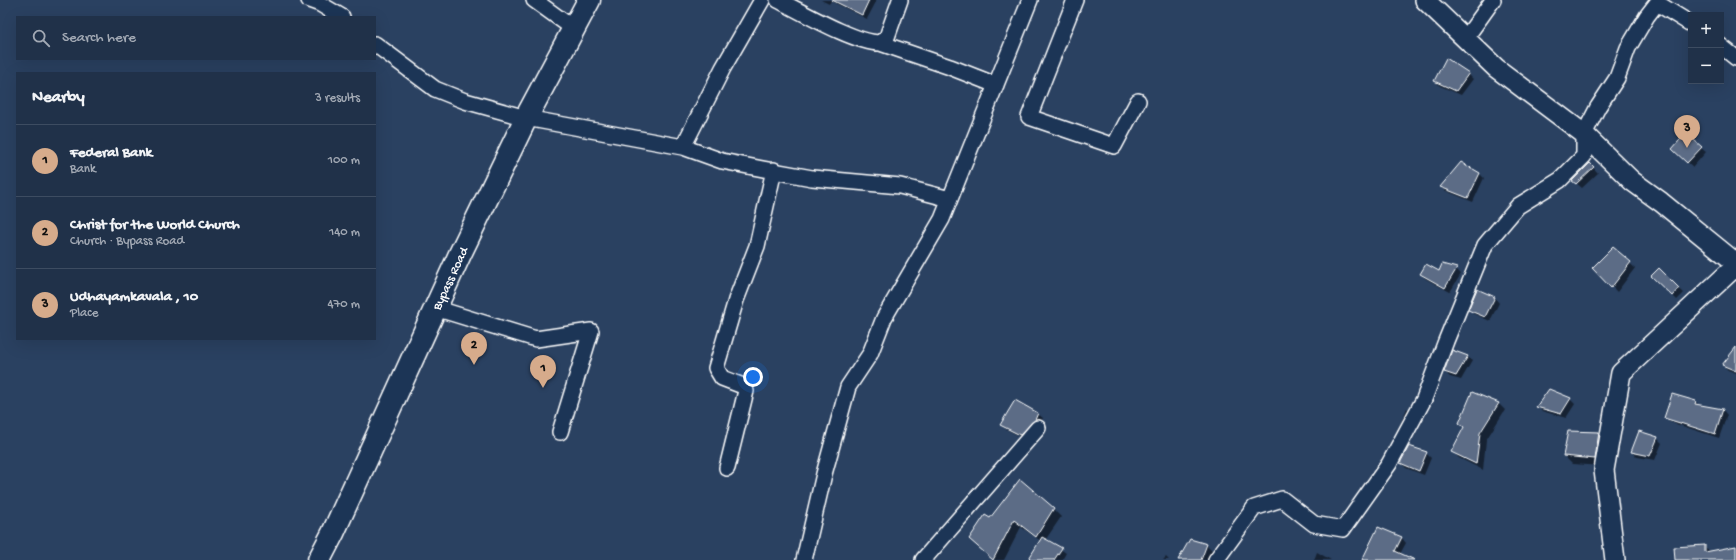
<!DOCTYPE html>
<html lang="en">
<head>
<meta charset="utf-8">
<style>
	:root { --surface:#203149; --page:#2d3d53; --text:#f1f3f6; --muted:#a2a9b4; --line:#3d4c61; --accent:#d6ab8b }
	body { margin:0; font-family:"Gochi Hand",sans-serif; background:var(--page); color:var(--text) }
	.controls { position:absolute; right:12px; top:12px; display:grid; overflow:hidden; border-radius:0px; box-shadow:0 4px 16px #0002 }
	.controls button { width:36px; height:36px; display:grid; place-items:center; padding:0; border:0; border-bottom:1px solid var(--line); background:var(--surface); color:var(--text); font:20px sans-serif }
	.you { position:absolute; left:753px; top:377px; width:14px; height:14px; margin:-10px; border:3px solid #fff; border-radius:50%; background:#1a73e8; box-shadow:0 0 0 6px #1a73e833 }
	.badge { display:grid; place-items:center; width:26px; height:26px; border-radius:50%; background:var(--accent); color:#111; font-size:13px; font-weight:700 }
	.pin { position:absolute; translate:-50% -33px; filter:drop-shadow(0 1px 2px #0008) }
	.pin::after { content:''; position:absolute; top:21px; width:14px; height:12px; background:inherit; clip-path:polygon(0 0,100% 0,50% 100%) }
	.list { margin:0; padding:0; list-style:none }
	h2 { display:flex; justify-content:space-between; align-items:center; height:52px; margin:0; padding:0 16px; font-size:17px }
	h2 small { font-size:13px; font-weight:400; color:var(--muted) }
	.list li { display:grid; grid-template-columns:26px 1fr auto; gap:12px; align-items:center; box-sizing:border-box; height:72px; padding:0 16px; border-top:1px solid var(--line) }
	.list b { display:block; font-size:15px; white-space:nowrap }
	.list p { margin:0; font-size:13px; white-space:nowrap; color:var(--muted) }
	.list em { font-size:13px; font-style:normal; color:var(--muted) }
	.icon { flex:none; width:22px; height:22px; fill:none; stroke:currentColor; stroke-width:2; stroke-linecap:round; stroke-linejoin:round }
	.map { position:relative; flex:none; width:1736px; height:560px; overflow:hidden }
	.search { position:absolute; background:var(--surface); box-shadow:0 4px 16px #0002; left:16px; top:16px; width:360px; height:44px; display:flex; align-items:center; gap:10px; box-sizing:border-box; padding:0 14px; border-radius:0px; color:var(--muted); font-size:15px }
	.panel { position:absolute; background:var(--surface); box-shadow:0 4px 16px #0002; left:16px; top:72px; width:360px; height:268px; border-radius:0px }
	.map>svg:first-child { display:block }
	.shadow { fill:#0007 }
	.building { fill:#5b6c86; stroke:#fff }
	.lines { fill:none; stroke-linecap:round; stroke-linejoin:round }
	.minor-casing { stroke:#fff; stroke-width:18 }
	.tertiary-casing { stroke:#fff; stroke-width:22 }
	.secondary-casing { stroke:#fff; stroke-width:25 }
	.minor { stroke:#1d3557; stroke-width:15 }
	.tertiary { stroke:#1d3557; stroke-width:19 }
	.secondary { stroke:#1d3557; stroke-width:22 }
	.labels { text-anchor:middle; stroke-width:3; stroke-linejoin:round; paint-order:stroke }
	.street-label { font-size:13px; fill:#fff; stroke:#1d3557 }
</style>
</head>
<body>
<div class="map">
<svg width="1736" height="560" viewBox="0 0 1736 560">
	<rect width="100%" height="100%" fill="#2a4161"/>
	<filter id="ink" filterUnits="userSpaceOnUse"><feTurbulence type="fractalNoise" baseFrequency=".025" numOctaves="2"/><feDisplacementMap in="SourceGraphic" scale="8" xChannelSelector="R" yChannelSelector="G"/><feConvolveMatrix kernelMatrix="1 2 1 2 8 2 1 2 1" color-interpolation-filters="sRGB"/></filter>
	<g filter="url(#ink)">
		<path class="shadow" d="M821,0H877L867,19L831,1L829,4Z
			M1468,74L1473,79L1461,95L1440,86L1435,81Z
			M1701,148L1706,152L1693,167L1678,154Z
			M1590,164L1598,173L1582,188L1574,181Z
			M1479,173L1484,178L1473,202L1446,191L1441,187Z
			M1613,248L1635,268L1617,292L1594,268Z
			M1456,269L1461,274L1450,292L1426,279L1421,274Z
			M1659,270L1684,293L1677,300L1653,276Z
			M1477,291L1495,298L1499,303L1490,321L1474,314L1470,310Z
			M1736,349V373L1728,370L1723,365Z
			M1467,356L1472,361L1461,380L1450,377L1445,372Z
			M1550,390L1570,399L1575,404L1566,418L1542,411L1538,407Z
			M1473,394L1499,404L1505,410L1486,440L1483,470L1459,458L1452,451L1465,428L1460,423Z
			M1673,395L1696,402L1699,405L1723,410L1727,415L1719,438L1670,422L1665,417Z
			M1015,402L1038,414L1043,418L1039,425L1025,439L1006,429L1001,425Z
			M1407,408L1413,414L1400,439L1396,435Z
			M1569,432L1599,433L1606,441L1602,466L1572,464L1564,456Z
			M1657,438L1662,443L1655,460L1637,457L1632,452Z
			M1426,453L1431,458L1424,475L1406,468L1401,463Z
			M1053,509L1061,517L1046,539L1066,553L1062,560H1029L1041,541L1021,527L1004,560H993L978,546L990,519Z
			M1402,538L1406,543L1400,554L1414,560H1363Z
			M1190,540L1207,545L1212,550L1208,560H1179Z
			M1704,546L1711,552L1736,547V560H1676Z
			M1317,552L1331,560H1314Z
			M1166,557L1169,560H1163Z"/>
		<path class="building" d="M832,0H869L862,15Z
			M1446,58L1469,73L1456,91L1434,81Z
			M1686,133L1702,147L1687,163L1672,149Z
			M1461,162L1480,173L1468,198L1440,187Z
			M1590,163L1594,167L1576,184L1572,181Z
			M1613,247L1631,262L1611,288L1592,268Z
			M1426,264L1439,271L1442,264L1457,268L1445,288L1420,274Z
			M1659,268L1679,288L1672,296L1651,276Z
			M1477,289L1495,297L1485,317L1468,310Z
			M1736,347V371L1722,365Z
			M1452,350L1468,356L1456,376L1444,372Z
			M1549,389L1571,398L1561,414L1536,407Z
			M1472,392L1499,403L1480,433L1476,464L1451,452L1464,427L1459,423Z
			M1672,394L1696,401L1695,404L1723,409L1715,434L1664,418Z
			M1015,400L1038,413L1035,420L1020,435L1000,425Z
			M1568,431L1599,432L1595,459L1563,456Z
			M1639,431L1658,437L1650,456L1631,452Z
			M1409,446L1427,452L1419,471L1400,463Z
			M1020,479L1054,508L1036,537L1014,520L993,560L969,539L985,515L990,518Z
			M1378,527L1402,537L1395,551L1415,560H1362Z
			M1042,537L1062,548L1054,560H1028Z
			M1190,539L1207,544L1201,560H1178Z
			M1705,545V552L1736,546V560H1675L1674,547Z"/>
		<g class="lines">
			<g class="minor-casing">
				<path id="minor" d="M309,0L320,4L342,17
					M534,0L574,29
					M762,0L723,68L683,147L722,161L763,169L812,178L900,186L950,199
					M778,0C802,12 855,43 880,43L887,37L900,0
					M1075,0L1029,117L1114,146L1138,101
					M1465,39L1493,0
					M880,43L950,67L996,85
					M375,44L435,89L465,101L526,118L683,147
					M1721,46L1736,58
					M435,308L536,339L591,331L560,432
					M727,468L746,391L743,386L722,378L716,368L736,300L757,246L774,170
					M804,560L824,474L848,387L870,354L884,318L942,219L1030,0
					M923,560L1038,428
					M1216,560L1254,508L1282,499L1314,524L1343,529L1389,464L1424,399L1446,341L1485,245L1518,206L1560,180L1584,156V134L1598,107L1617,78L1628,48L1647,16L1657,3L1691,24"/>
			</g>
			<g class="tertiary-casing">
				<path id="tertiary" d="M1425,0L1496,68L1584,134L1632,181L1661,202L1736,263
					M1615,560L1604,470L1621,373L1736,266"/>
			</g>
			<g class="secondary-casing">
				<path id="secondary" d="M319,560L333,533L460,254L526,118L589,0"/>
			</g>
			<use href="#minor" class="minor"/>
			<use href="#tertiary" class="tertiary"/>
			<use href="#secondary" class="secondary"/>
		</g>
	</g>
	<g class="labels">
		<g class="street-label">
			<text transform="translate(449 278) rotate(-65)" y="5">Bypass Road</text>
		</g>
	</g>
</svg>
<div class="controls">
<button>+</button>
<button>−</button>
</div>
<div class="you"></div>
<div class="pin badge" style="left:543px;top:388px">1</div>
<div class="pin badge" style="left:474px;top:365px">2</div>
<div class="pin badge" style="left:1687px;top:148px">3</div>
<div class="search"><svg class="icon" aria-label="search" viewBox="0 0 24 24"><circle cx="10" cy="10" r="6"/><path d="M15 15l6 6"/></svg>Search here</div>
<section class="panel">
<h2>Nearby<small>3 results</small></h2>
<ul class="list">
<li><span class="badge">1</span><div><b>Federal Bank</b><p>Bank</p></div><em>100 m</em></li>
<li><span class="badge">2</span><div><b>Christ for the World Church</b><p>Church · Bypass Road</p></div><em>140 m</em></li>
<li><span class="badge">3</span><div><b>Udhayamkavala , 10</b><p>Place</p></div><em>470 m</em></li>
</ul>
</section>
</div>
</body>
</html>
